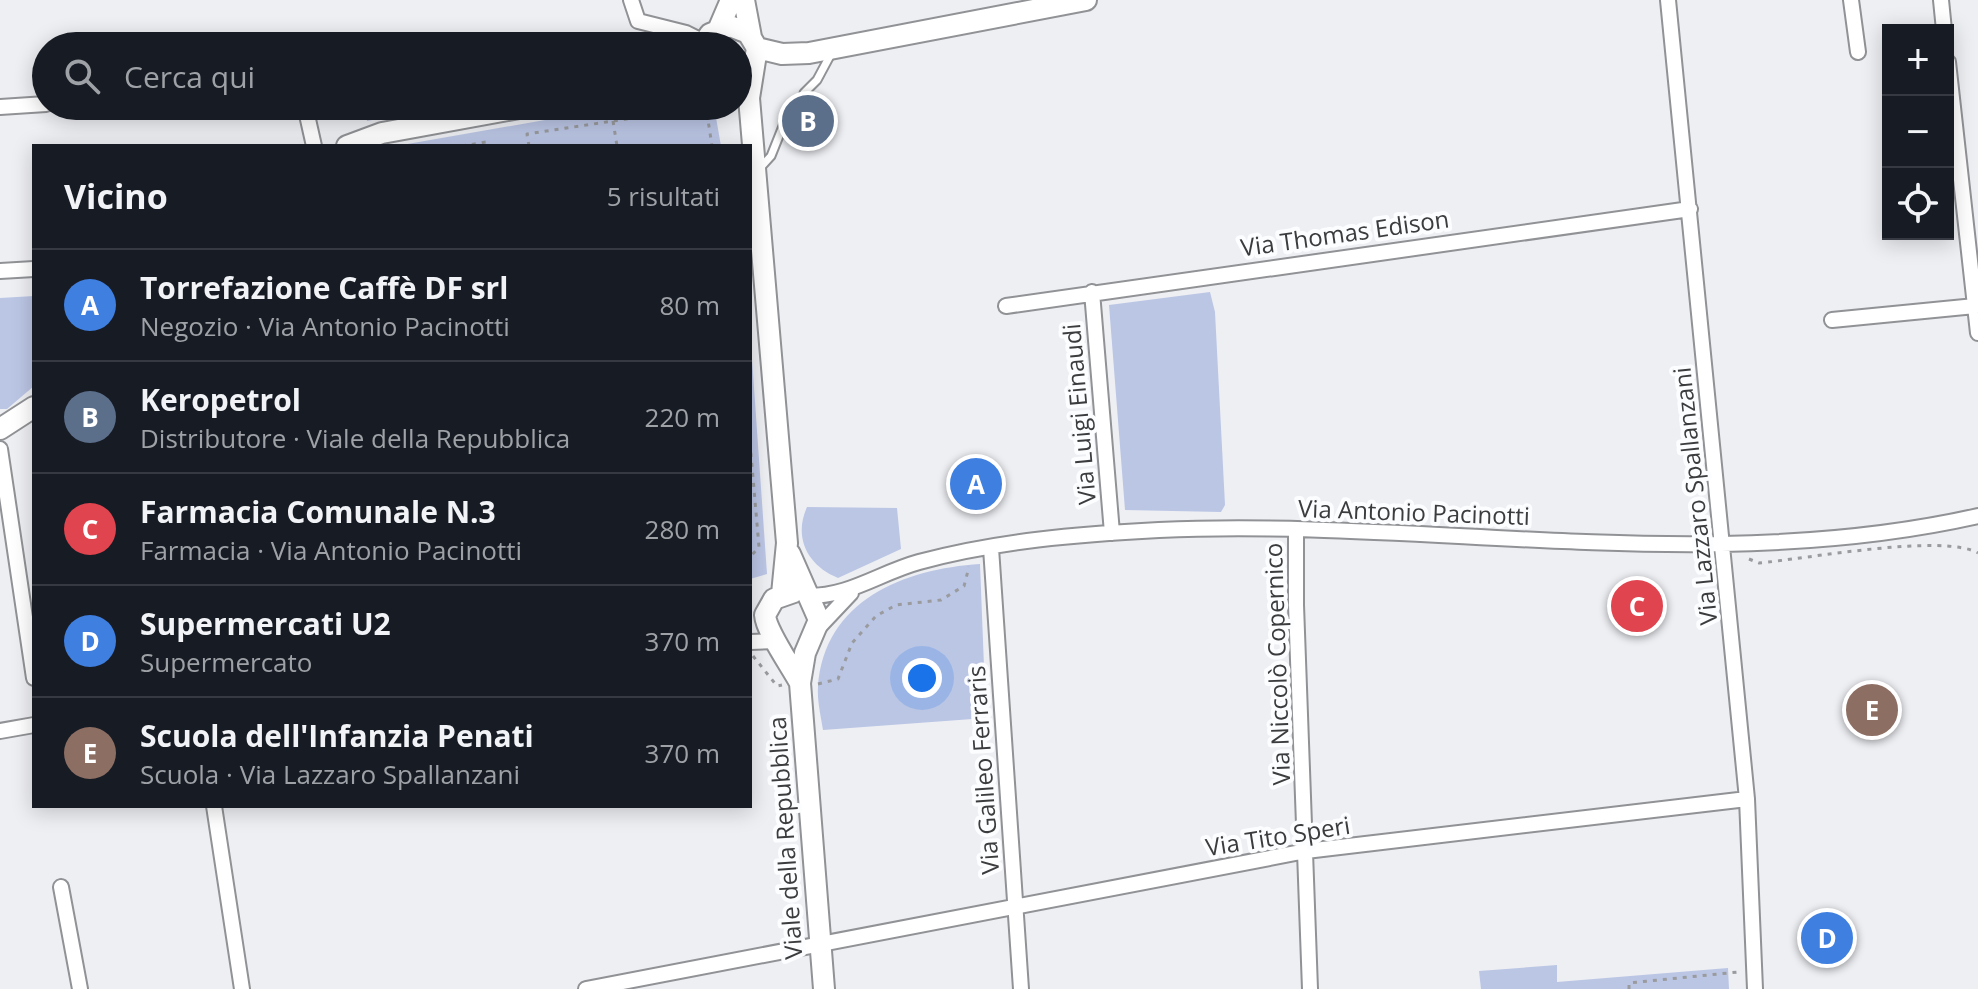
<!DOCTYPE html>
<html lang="it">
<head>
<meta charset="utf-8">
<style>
	:root { --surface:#171b24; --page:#20242c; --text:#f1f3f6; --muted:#9ea1a6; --line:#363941; --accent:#708232 }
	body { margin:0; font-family:"Open Sans",sans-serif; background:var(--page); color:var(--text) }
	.controls { position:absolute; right:24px; top:24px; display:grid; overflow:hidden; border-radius:0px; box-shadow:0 4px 20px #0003 }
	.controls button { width:72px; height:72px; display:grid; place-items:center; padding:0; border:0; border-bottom:2px solid var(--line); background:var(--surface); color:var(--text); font:40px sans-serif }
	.you { position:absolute; left:922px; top:678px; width:28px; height:28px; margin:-20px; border:6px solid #fff; border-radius:50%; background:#1a73e8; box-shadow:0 0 0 12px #1a73e833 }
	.badge { display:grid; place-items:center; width:52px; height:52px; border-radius:50%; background:var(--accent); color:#fff; font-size:26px; font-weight:700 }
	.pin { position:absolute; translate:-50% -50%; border:4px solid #fff; box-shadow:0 2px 8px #0006 }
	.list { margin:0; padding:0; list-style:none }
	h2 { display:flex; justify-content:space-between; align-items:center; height:104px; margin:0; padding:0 32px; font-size:34px }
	h2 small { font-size:26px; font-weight:400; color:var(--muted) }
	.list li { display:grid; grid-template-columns:52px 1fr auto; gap:24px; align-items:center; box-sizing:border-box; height:112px; padding:0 32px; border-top:2px solid var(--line) }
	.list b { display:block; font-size:30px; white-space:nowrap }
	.list p { margin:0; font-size:26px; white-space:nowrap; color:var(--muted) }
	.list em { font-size:26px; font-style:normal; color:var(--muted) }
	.icon { flex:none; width:44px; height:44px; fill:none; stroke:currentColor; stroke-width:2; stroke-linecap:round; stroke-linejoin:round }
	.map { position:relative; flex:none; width:1978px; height:989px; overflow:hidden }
	.search { position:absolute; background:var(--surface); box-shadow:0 4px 20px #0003; left:32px; top:32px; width:720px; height:88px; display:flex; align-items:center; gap:20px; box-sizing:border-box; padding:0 28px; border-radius:44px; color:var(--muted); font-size:30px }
	.panel { position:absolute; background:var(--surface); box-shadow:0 4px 20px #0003; left:32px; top:144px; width:720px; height:664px; border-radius:0px }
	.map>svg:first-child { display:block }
	.green { fill:#bbc6e5 }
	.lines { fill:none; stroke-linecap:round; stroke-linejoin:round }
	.lane-casing { stroke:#909295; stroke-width:11 }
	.street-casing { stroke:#909295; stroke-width:18 }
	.secondary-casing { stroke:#909295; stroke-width:24 }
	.path { stroke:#9a9b9e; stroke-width:3; stroke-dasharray:4 6; stroke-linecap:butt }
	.lane { stroke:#fff; stroke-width:7 }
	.street { stroke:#fff; stroke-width:14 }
	.secondary { stroke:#fff; stroke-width:20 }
	.labels { text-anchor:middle; stroke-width:8; stroke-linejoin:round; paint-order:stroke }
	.street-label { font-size:24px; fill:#3b3c3d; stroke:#fcfdff }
</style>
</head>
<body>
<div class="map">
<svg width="1978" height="989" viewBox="0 0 1978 989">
	<rect width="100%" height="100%" fill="#eeeff3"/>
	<path class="green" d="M364,106H449L367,121Z
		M625,106H714L721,146H396Z
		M1210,292L1215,312L1225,505L1221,512L1125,510L1109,305Z
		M34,296V386L7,409H0V298Z
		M750,330L767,574L750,579Z
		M807,507L897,508L901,549L838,578C808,566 793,538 807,507Z
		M980,564L986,718L823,730C821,717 817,701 818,687C824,600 904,569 980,564Z
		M1557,965V982L1728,968L1729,989H1481L1479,971Z"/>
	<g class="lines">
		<g class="lane-casing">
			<path id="lane" d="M804,93L817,80L832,52
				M759,169L771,156L789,111"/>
		</g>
		<g class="street-casing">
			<path id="street" d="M631,0L638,21L686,33L704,42
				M1668,0L1747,799L1755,989
				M1851,0L1858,52
				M1941,0L1944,30
				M1948,62L1978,333
				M305,106L314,146
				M0,107L46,104
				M0,271L34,269
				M1092,292L1112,533
				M1006,306L1690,209
				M1832,320L1975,306
				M0,449L34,678
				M1296,530V605L1310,989
				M991,548L1021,989
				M806,596C849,597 879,573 919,562C996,541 1079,534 1159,530C1431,518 1708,577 1978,516
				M817,629L851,593
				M750,642L776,641
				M0,731L34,725
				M214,806L242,989
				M61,887L80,989
				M586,989L1306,851L1747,799"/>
		</g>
		<g class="secondary-casing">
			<path id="secondary" d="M744,0L751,37
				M719,28L731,0
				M702,46L710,34L730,26L748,33L757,48L749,98L787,543L782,594
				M757,48L782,54L809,53L1086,0
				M347,146L382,133L530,106
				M0,429L34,407
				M790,554L819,620L805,653L800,683L824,989
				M794,592L774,599L765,615C766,631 791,666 800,683"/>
		</g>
		<path class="path" d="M613,121L617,146
			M462,146L486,142
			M529,146L527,134L706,107L712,146
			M750,443L759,547L750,557
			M1749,559L1759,563C1805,559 1943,533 1978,553
			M753,656L777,686L782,685
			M818,684L838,679L852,643L876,616L896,605L941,600L964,586L969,567
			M1629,989V983L1738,972"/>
		<use href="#lane" class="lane"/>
		<use href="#street" class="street"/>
		<use href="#secondary" class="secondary"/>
	</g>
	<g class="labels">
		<g class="street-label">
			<text transform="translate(1345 234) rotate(-8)" y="8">Via Thomas Edison</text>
			<text transform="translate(1080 414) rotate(-95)" y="8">Via Luigi Einaudi</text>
			<text transform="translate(1696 496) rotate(-96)" y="8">Via Lazzaro Spallanzani</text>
			<text transform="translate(1414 513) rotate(2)" y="8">Via Antonio Pacinotti</text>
			<text transform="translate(1278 664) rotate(-92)" y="8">Via Niccolò Copernico</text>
			<text transform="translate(984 770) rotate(-94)" y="8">Via Galileo Ferraris</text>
			<text transform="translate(1278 837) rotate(-9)" y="8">Via Tito Speri</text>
			<text transform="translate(786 838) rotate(-94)" y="8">Viale della Repubblica</text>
		</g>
	</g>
</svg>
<div class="controls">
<button>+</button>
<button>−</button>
<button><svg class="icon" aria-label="locate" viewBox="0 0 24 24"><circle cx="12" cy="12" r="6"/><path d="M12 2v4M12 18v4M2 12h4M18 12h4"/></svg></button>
</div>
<div class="you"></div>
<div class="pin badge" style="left:976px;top:484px;background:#3f7fe0">A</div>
<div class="pin badge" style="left:808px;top:121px;background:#5c6f8a">B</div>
<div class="pin badge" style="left:1637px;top:606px;background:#e0444e">C</div>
<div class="pin badge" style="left:1827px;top:938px;background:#3f7fe0">D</div>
<div class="pin badge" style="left:1872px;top:710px;background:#8d6e63">E</div>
<div class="search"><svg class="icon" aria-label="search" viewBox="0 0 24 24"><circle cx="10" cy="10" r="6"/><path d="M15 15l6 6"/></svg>Cerca qui</div>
<section class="panel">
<h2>Vicino<small>5 risultati</small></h2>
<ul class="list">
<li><span class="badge" style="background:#3f7fe0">A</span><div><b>Torrefazione Caffè DF srl</b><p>Negozio · Via Antonio Pacinotti</p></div><em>80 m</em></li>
<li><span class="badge" style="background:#5c6f8a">B</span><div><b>Keropetrol</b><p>Distributore · Viale della Repubblica</p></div><em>220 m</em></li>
<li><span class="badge" style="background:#e0444e">C</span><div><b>Farmacia Comunale N.3</b><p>Farmacia · Via Antonio Pacinotti</p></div><em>280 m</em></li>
<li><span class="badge" style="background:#3f7fe0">D</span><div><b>Supermercati U2</b><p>Supermercato</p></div><em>370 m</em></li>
<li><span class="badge" style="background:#8d6e63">E</span><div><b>Scuola dell'Infanzia Penati</b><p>Scuola · Via Lazzaro Spallanzani</p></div><em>370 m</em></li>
</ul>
</section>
</div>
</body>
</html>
